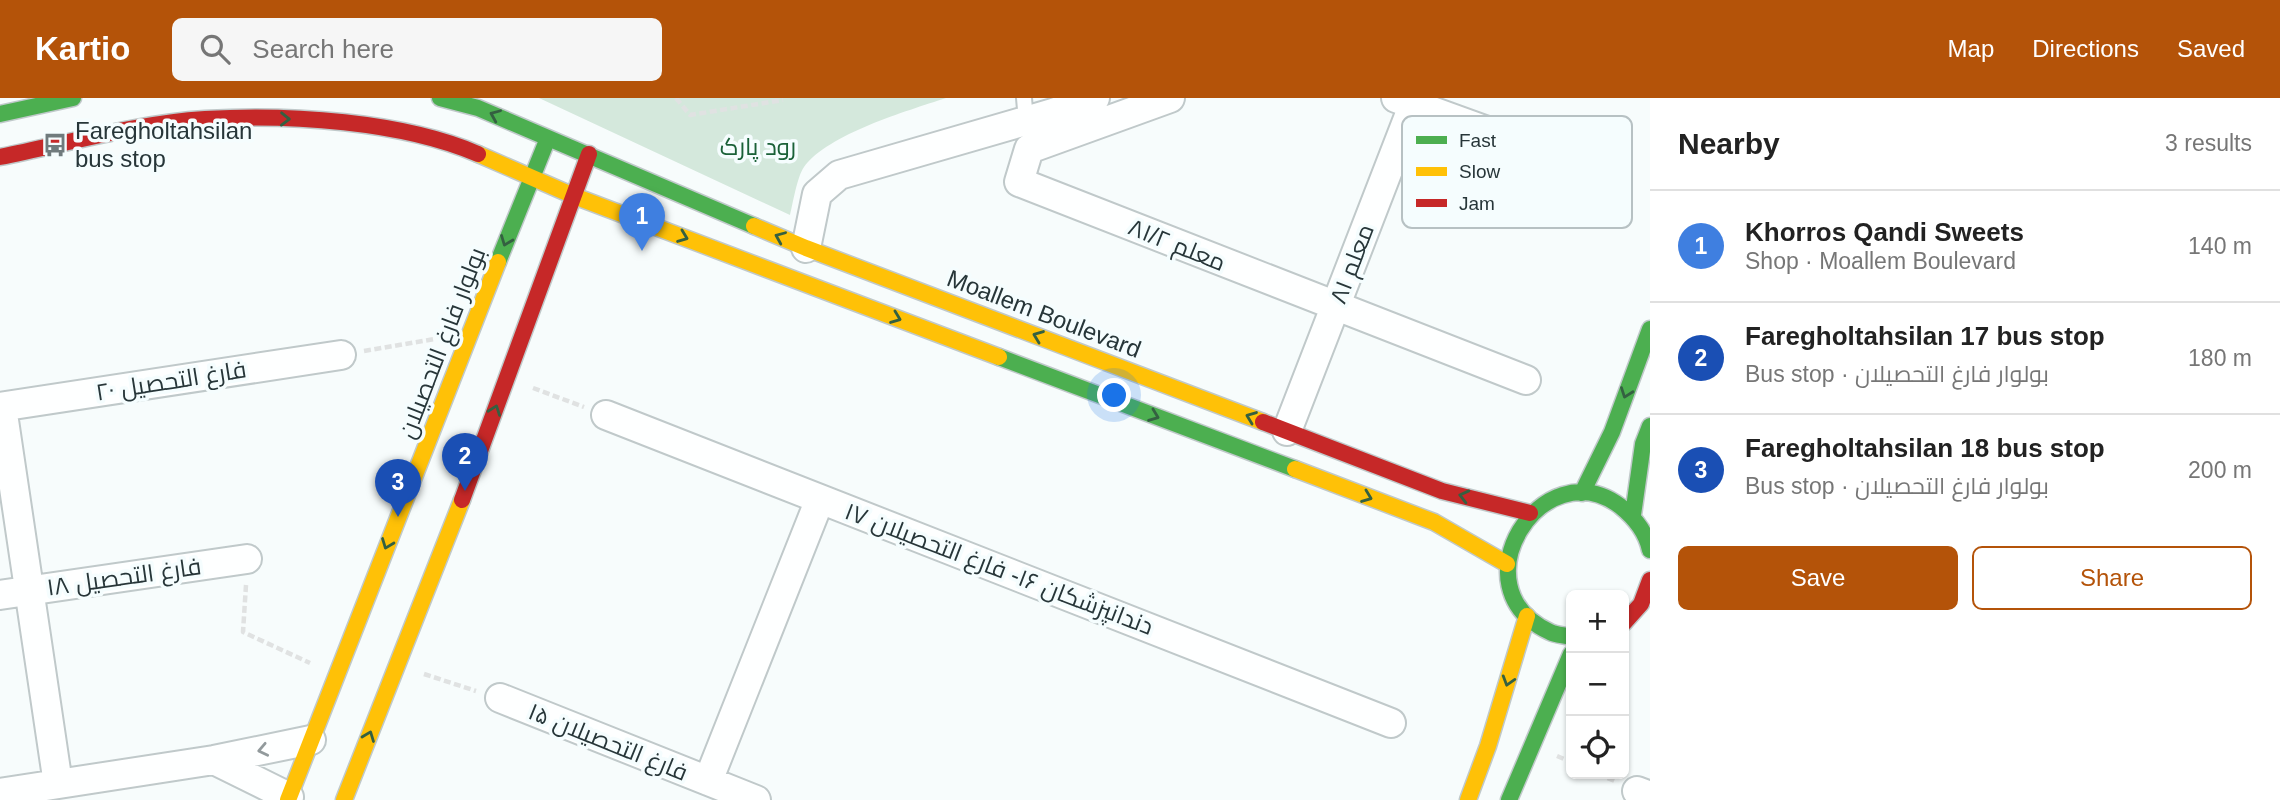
<!DOCTYPE html>
<html lang="en">
<head>
<meta charset="utf-8">
<style>
	:root { --surface:#fff; --page:#f6f6f6; --text:#222; --muted:#767676; --line:#e0e0e0; --accent:#b45309 }
	body { margin:0; font-family:Arial,Cairo,sans-serif; background:var(--page); color:var(--text) }
	.controls { position:absolute; right:21px; bottom:21px; display:grid; overflow:hidden; border-radius:10px; box-shadow:0 2px 5px #0004 }
	.controls button { width:63px; height:63px; display:grid; place-items:center; padding:0; border:0; border-bottom:2px solid var(--line); background:var(--surface); color:var(--text); font:35px sans-serif }
	.you { position:absolute; left:1115px; top:298px; width:24px; height:24px; margin:-18px; border:5px solid #fff; border-radius:50%; background:#1a73e8; box-shadow:0 0 0 10px #1a73e833 }
	.badge { display:grid; place-items:center; width:46px; height:46px; border-radius:50%; background:var(--accent); color:#fff; font-size:23px; font-weight:700 }
	.pin { position:absolute; translate:-50% -58px; filter:drop-shadow(0 2px 4px #0008) }
	.pin::after { content:''; position:absolute; top:37px; width:24px; height:21px; background:inherit; clip-path:polygon(0 0,100% 0,50% 100%) }
	.list { margin:0; padding:0; list-style:none }
	h2 { display:flex; justify-content:space-between; align-items:center; height:91px; margin:0; padding:0 28px; font-size:30px }
	h2 small { font-size:23px; font-weight:400; color:var(--muted) }
	.list li { display:grid; grid-template-columns:46px 1fr auto; gap:21px; align-items:center; box-sizing:border-box; height:112px; padding:0 28px; border-top:2px solid var(--line) }
	.list b { display:block; font-size:26px; white-space:nowrap }
	.list p { margin:0; font-size:23px; white-space:nowrap; color:var(--muted) }
	.list em { font-size:23px; font-style:normal; color:var(--muted) }
	.actions { display:flex; gap:14px; padding:21px 28px }
	.actions a { flex:1; padding:16px 0; border:2px solid var(--accent); border-radius:10px; text-align:center; font-size:24px; color:var(--accent) }
	.actions .main { background:var(--accent); color:#fff }
	.icon { flex:none; width:38px; height:38px; fill:none; stroke:currentColor; stroke-width:2; stroke-linecap:round; stroke-linejoin:round }
	.map { position:relative; flex:none; width:1650px; height:702px; overflow:hidden }
	header { display:flex; align-items:center; gap:42px; box-sizing:border-box; height:98px; padding:0 35px; background:var(--accent); color:#fff }
	header strong { font-size:33px }
	nav { display:flex; gap:38px; margin-inline-start:auto; font-size:24px }
	.search { width:490px; height:63px; background:var(--page); display:flex; align-items:center; gap:18px; box-sizing:border-box; padding:0 24px; border-radius:10px; color:var(--muted); font-size:26px }
	main { display:flex }
	aside { flex:1; background:var(--surface) }
	.map>svg:first-child { display:block }
	.green { fill:#d4e8dc }
	.lines { fill:none; stroke-linecap:round; stroke-linejoin:round }
	.lane-casing { stroke:#c0c9ca; stroke-width:18 }
	.street-casing { stroke:#c0c9ca; stroke-width:32 }
	.fast-casing { stroke:#c0c9ca; stroke-width:19 }
	.slow-casing { stroke:#c0c9ca; stroke-width:19 }
	.jam-casing { stroke:#c0c9ca; stroke-width:19 }
	.path { stroke:#e0e2e2; stroke-width:4.5; stroke-dasharray:7 3.5; stroke-linecap:butt }
	.lane { stroke:#feffff; stroke-width:14 }
	.street { stroke:#feffff; stroke-width:28 }
	.fast { stroke:#4caf50; stroke-width:16 }
	.slow { stroke:#ffc107; stroke-width:16 }
	.jam { stroke:#c62828; stroke-width:16 }
	.oneway { stroke:#346041 }
	.oneway2 { stroke:#929a9c }
	.labels { text-anchor:middle; stroke-width:7; stroke-linejoin:round; paint-order:stroke }
	.poi-label { font-size:24px; fill:#273639; stroke:#f5fdfe; text-anchor:start }
	.park-label { font-size:24px; fill:#1a6138; stroke:#f5fdfe }
	.street-label { font-size:24px; fill:#273639; stroke:#f5fdfe }
	.key { fill:#f5fdfe; stroke:#b7c1c3; stroke-width:2 }
	.key-label { font-size:19px; fill:#273639 }
</style>
</head>
<body>
<header>
<strong>Kartio</strong>
<div class="search"><svg class="icon" aria-label="search" viewBox="0 0 24 24"><circle cx="10" cy="10" r="6"/><path d="M15 15l6 6"/></svg>Search here</div>
<nav><a>Map</a><a>Directions</a><a>Saved</a></nav>
</header>
<main>
<div class="map">
<svg width="1650" height="702" viewBox="0 0 1650 702">
	<rect width="100%" height="100%" fill="#f7fcfc"/>
	<path class="green" d="M539,0H946C907,13 828,36 804,69C797,79 793,105 790,117Z"/>
	<g class="lines">
		<g class="lane-casing">
			<path id="lane" d="M1024,0L1026,23"/>
		</g>
		<g class="street-casing">
			<path id="street" d="M1170,0L1029,51L1019,84L1526,282
				M1396,0L1617,80
				M806,150L817,96L839,77L1053,15L1095,0
				M0,309L341,257
				M2,309L58,686
				M606,317L1391,625
				M1287,333L1416,0
				M0,497L247,461
				M500,600L756,702
				M214,662L289,699
				M708,683L820,401
				M1637,693L1650,698
				M0,695L214,662L311,642"/>
		</g>
		<g class="fast-casing">
			<path id="fast" d="M440,0L478,10L754,128
				M0,16L73,0
				M498,164L548,40
				M999,259L1295,371
				M1582,395L1612,334L1650,231
				M1633,417L1643,346L1650,328
				M1571,539C1564,537 1556,537 1550,534C1454,490 1542,350 1620,408C1635,420 1646,433 1650,452
				M1509,702L1571,556"/>
		</g>
		<g class="slow-casing">
			<path id="slow" d="M478,56L574,98L999,259
				M754,128L806,150L1263,324
				M1295,371L1434,424L1507,466
				M288,702L498,164
				M344,702L462,402
				M1468,702L1488,648L1527,518"/>
		</g>
		<g class="jam-casing">
			<path id="jam" d="M0,59C65,46 139,25 205,21C288,16 402,23 478,56
				M1263,324L1442,393L1530,415
				M462,402L589,56
				M1624,525L1641,506L1650,482"/>
		</g>
		<path class="path" d="M676,0L690,17L783,2
			M364,253L435,241
			M533,290L584,309
			M246,487L243,534L310,565
			M424,576L476,593
			M1557,658L1571,664
			M1598,676L1617,684"/>
		<use href="#lane" class="lane"/>
		<use href="#street" class="street"/>
		<use href="#fast" class="fast"/>
		<use href="#slow" class="slow"/>
		<use href="#jam" class="jam"/>
	</g>
	<defs><path id="oneway-chevron" d="M-2-3.5L2.5 0L-2 3.5" fill="none" stroke-width="1.6" stroke-linecap="round" stroke-linejoin="round" transform="scale(1.75)"/></defs>
	<g class="oneway">
		<use href="#oneway-chevron" transform="translate(495 17) rotate(-157)"/>
		<use href="#oneway-chevron" transform="translate(285 21) rotate(1)"/>
		<use href="#oneway-chevron" transform="translate(683 139) rotate(21)"/>
		<use href="#oneway-chevron" transform="translate(780 139) rotate(-157)"/>
		<use href="#oneway-chevron" transform="translate(506 143) rotate(111)"/>
		<use href="#oneway-chevron" transform="translate(896 220) rotate(21)"/>
		<use href="#oneway-chevron" transform="translate(1038 238) rotate(-159)"/>
		<use href="#oneway-chevron" transform="translate(1626 295) rotate(110)"/>
		<use href="#oneway-chevron" transform="translate(495 312) rotate(-70)"/>
		<use href="#oneway-chevron" transform="translate(1154 318) rotate(21)"/>
		<use href="#oneway-chevron" transform="translate(1251 319) rotate(-159)"/>
		<use href="#oneway-chevron" transform="translate(1464 398) rotate(-166)"/>
		<use href="#oneway-chevron" transform="translate(1367 399) rotate(21)"/>
		<use href="#oneway-chevron" transform="translate(387 446) rotate(111)"/>
		<use href="#oneway-chevron" transform="translate(1508 583) rotate(107)"/>
		<use href="#oneway-chevron" transform="translate(369 638) rotate(-69)"/>
	</g>
	<use class="oneway2" href="#oneway-chevron" transform="translate(263 652) rotate(168)"/>
	<defs>
		<g id="bus-bare" transform="scale(1.89)"><path d="M-5-6H5V4H4V6H2V4H-2V6H-4V4H-5ZM-3.5-4V0h7V-4ZM-3.5 1.2v1.5H-2V1.2ZM2 1.2v1.5H3.5V1.2Z" fill="#707b7d" stroke="#f5fdfe" stroke-width="2.5" paint-order="stroke"/></g>
	</defs>
	<g fill-rule="evenodd">
		<use href="#bus-bare" x="55" y="47"/>
	</g>
	<g class="labels">
		<g class="poi-label">
			<text x="75" y="41">Faregholtahsilan<tspan x="75" dy="28">bus stop</tspan></text>
		</g>
		<g class="park-label">
			<text x="758" y="57">رود پارک</text>
		</g>
		<g class="street-label">
			<text transform="translate(1177 147) rotate(22)" y="8">معلم ۸۱/۲</text>
			<text transform="translate(1352 166) rotate(-69)" y="8">معلم ۸۱</text>
			<text transform="translate(1044 216) rotate(21)" y="8">Moallem Boulevard</text>
			<text transform="translate(442 245) rotate(-69)" y="8">بولوار فارغ التحصیلان</text>
			<text transform="translate(171 283) rotate(-9)" y="8">فارغ التحصیل ۲۰</text>
			<text transform="translate(999 471) rotate(21)" y="8">دندانپزشکان ۱۶- فارغ التحصیلان ۱۷</text>
			<text transform="translate(124 479) rotate(-8)" y="8">فارغ التحصیل ۱۸</text>
			<text transform="translate(608 644) rotate(22)" y="8">فارغ التحصیلان ۱۵</text>
		</g>
	</g>
	<rect x="1402" y="18" width="230" height="112" rx="10" class="key"/>
	<rect x="1416" y="38" width="31" height="8" fill="#4caf50"/>
	<rect x="1416" y="69" width="31" height="9" fill="#ffc107"/>
	<rect x="1416" y="101" width="31" height="8" fill="#c62828"/>
	<g class="key-label">
		<text x="1459" y="49">Fast</text>
		<text x="1459" y="80">Slow</text>
		<text x="1459" y="112">Jam</text>
	</g>
</svg>
<div class="controls">
<button>+</button>
<button>−</button>
<button><svg class="icon" aria-label="locate" viewBox="0 0 24 24"><circle cx="12" cy="12" r="6"/><path d="M12 2v4M12 18v4M2 12h4M18 12h4"/></svg></button>
</div>
<div class="you"></div>
<div class="pin badge" style="left:642px;top:153px;background:#3f7fe0">1</div>
<div class="pin badge" style="left:465px;top:393px;background:#1a4fb4">2</div>
<div class="pin badge" style="left:398px;top:419px;background:#1a4fb4">3</div>
</div>
<aside>
<h2>Nearby<small>3 results</small></h2>
<ul class="list">
<li><span class="badge" style="background:#3f7fe0">1</span><div><b>Khorros Qandi Sweets</b><p>Shop · Moallem Boulevard</p></div><em>140 m</em></li>
<li><span class="badge" style="background:#1a4fb4">2</span><div><b>Faregholtahsilan 17 bus stop</b><p>Bus stop · بولوار فارغ التحصیلان</p></div><em>180 m</em></li>
<li><span class="badge" style="background:#1a4fb4">3</span><div><b>Faregholtahsilan 18 bus stop</b><p>Bus stop · بولوار فارغ التحصیلان</p></div><em>200 m</em></li>
</ul>
<div class="actions"><a class="main">Save</a><a>Share</a></div>
</aside>
</main>
</body>
</html>
